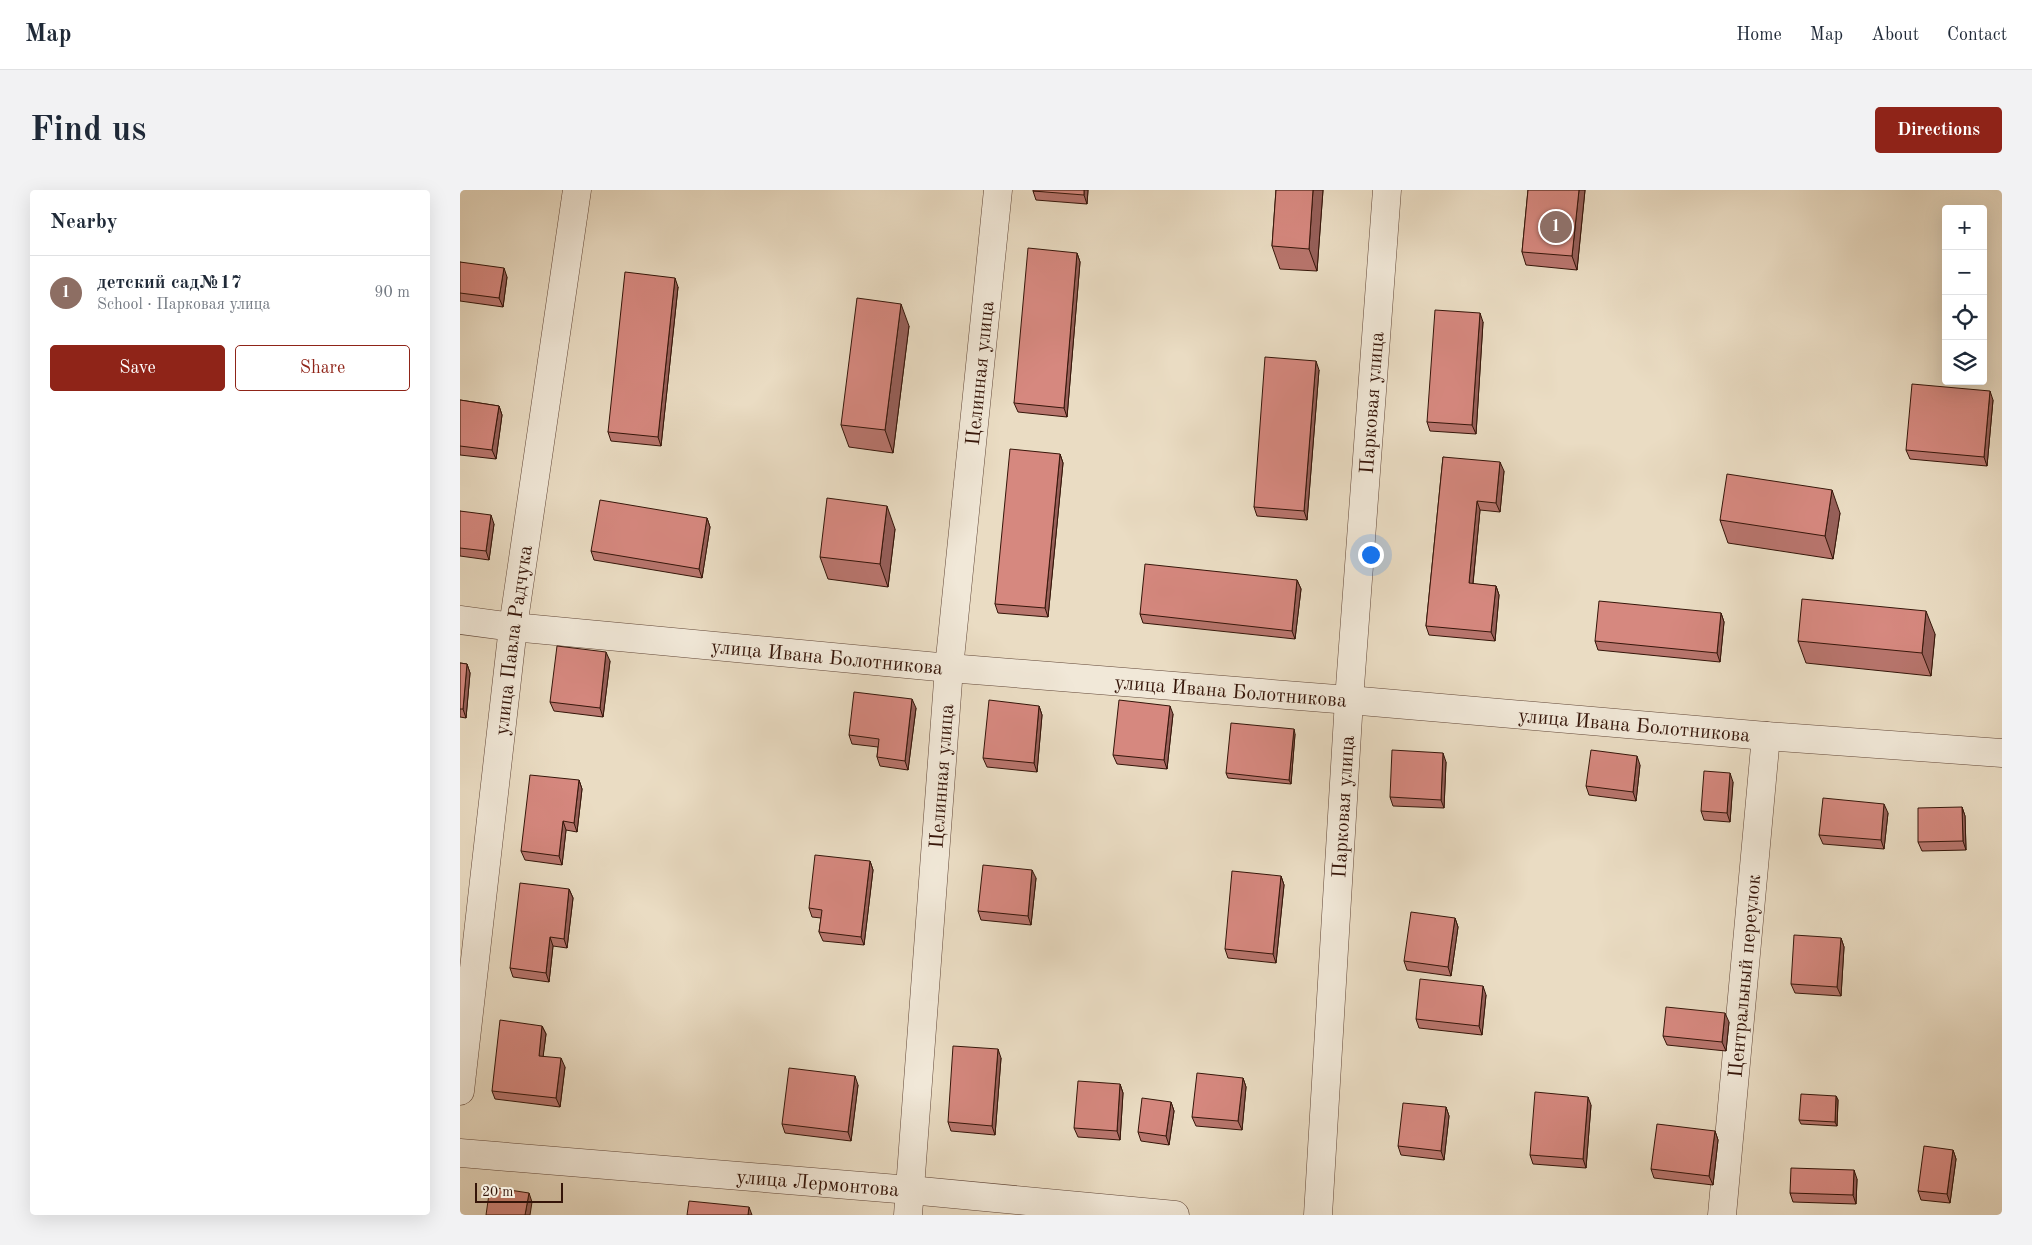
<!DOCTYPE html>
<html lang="en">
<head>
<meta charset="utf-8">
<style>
	:root { --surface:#fff; --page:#f2f2f3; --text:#1f2937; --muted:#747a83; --line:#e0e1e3; --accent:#8f2418 }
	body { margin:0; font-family:"Old Standard TT",serif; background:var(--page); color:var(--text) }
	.controls { position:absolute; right:15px; top:15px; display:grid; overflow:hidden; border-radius:5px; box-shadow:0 5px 20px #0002 }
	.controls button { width:45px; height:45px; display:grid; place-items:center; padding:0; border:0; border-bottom:1px solid var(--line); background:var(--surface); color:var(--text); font:25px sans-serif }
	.scale { position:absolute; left:15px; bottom:12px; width:88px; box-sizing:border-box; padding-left:5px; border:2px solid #351509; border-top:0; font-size:14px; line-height:18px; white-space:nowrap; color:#351509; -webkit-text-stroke:4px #f1e8d8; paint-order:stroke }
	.you { position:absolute; left:910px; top:364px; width:18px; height:18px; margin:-12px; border:4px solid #fff; border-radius:50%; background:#1a73e8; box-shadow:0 0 0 8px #1a73e833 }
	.badge { display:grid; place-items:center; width:32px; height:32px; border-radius:50%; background:var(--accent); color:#fff; font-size:16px; font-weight:700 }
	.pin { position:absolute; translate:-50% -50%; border:2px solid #fff; box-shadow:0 1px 5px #0006 }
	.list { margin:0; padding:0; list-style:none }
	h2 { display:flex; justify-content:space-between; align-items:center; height:65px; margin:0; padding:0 20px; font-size:21px }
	h2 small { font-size:16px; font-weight:400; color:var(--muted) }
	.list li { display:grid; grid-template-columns:32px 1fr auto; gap:15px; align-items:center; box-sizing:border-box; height:75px; padding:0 20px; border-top:1px solid var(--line) }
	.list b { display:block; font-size:19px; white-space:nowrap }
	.list p { margin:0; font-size:16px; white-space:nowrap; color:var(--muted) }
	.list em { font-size:16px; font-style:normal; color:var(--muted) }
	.actions { display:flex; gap:10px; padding:15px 20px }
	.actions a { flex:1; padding:11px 0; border:1px solid var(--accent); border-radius:5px; text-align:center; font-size:18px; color:var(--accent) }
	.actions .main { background:var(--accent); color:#fff }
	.icon { flex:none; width:28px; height:28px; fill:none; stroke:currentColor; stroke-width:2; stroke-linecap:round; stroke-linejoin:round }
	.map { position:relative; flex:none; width:1542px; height:1025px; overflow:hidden; border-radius:5px }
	header { display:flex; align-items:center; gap:30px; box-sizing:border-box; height:70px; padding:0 25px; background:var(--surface); border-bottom:1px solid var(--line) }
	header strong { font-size:24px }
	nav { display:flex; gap:28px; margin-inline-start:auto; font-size:18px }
	.intro { display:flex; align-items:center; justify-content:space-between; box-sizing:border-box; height:120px; padding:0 30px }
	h1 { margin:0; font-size:35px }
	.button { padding:12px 22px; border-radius:5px; background:var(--accent); color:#fff; font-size:18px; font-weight:700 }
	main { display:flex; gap:30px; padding:0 30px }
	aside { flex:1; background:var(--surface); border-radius:5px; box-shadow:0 5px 20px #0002 }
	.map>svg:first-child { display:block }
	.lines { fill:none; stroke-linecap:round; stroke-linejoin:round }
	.street-casing { stroke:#624738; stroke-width:29 }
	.street { stroke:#f1e8d8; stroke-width:28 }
	.wall { fill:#b8756d; stroke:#351509 }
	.shaded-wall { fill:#965f59; stroke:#351509 }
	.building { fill:#d6887f; stroke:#351509 }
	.labels { text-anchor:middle; stroke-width:4; stroke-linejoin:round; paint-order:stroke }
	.street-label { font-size:20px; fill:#351509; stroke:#f1e8d8 }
</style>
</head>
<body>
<header>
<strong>Map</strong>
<nav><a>Home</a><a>Map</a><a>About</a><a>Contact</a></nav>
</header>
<div class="intro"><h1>Find us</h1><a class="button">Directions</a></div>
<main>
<aside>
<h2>Nearby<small></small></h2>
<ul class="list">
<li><span class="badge" style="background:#8d6e63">1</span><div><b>детский сад№17</b><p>School · Парковая улица</p></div><em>90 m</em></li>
</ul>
<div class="actions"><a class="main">Save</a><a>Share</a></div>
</aside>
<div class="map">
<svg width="1542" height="1025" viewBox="0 0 1542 1025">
	<rect width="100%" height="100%" fill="#eadcc3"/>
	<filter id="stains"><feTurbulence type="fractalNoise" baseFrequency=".004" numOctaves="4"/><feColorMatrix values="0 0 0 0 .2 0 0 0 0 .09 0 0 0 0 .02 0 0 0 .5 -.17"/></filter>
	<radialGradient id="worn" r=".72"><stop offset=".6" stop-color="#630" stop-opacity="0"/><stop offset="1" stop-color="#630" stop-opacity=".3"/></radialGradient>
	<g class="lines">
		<g class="street-casing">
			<g id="street">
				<path id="s1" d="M0,430L53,437L489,478L889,510L1306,546L1542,563"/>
				<path id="s2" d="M0,901L53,437L117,0"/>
				<path id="s3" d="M0,963L450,1000L715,1025"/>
				<path id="s4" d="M448,1025L489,478L538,0"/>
				<path id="s5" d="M858,1025L889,510L927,0"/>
				<path id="s6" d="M1262,1025L1306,546"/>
			</g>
		</g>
		<use href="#street" class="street"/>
	</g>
	<path class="wall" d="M628,0L627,14L576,10L573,1Z
		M816,0H863L857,81L820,79L812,56Z
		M1068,0H1125L1117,80L1066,75L1062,62Z
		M617,63L620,72L607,227L558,222L554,213Z
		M0,72L47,87L43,117L0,111Z
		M218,97L201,256L151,251L148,242Z
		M1023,132L1016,244L970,241L967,232Z
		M449,136L433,263L389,257L381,235Z
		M859,180L847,330L797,326L794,317Z
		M0,210L39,216L42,225L36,269L0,265Z
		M1533,210L1527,276L1450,269L1446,260Z
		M600,264L603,273L588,427L538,423L535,414Z
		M983,267L1044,281L1040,322L1020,320L1013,394L1036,396L1039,405L1035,451L969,445L966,436Z
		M0,321L34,334L29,370L0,366Z
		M1380,323L1373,369L1268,353L1260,330Z
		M247,328L250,337L242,388L134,370L131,361Z
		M435,339L428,397L368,389L360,367Z
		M837,390L841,399L835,449L683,433L680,424Z
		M1261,423L1264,432L1260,472L1138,460L1135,451Z
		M1475,444L1471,486L1346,473L1338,451Z
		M150,471L143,527L94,521L90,512Z
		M0,473L7,474L10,483L6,528L0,527Z
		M579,516L582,525L577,582L527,577L523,568Z
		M456,518L448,580L420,576L417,567L418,557L392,554L389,545Z
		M713,524L707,579L657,574L653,565Z
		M835,544L831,594L768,588L766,583Z
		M986,572L984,618L933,616L930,607Z
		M1180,575L1176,611L1129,605L1126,596Z
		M119,590L122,599L117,642L106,640L102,675L65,670L61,661Z
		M1273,592L1270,632L1244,630L1241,621Z
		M1502,617L1505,626L1506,660L1462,661L1458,652Z
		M1428,623L1424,659L1363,654L1359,645Z
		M410,671L413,680L404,755L363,751L359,742L361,728L352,727L349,718Z
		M821,686L824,695L816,773L768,768L765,759Z
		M576,688L571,735L521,730L518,721Z
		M109,699L113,708L107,758L93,756L89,792L53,787L50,778Z
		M995,728L998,737L991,786L947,780L944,771Z
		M1381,748L1384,757L1381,806L1335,803L1331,794Z
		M1026,805L1022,845L959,838L956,829Z
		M1269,832L1266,861L1207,855L1203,846Z
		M82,836L86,844L83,866L105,877L100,917L35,909L32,901Z
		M541,868L535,945L491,941L488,932Z
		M783,888L786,897L782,940L736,936L732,927Z
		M660,894L663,903L660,950L618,947L614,938Z
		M398,895L391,951L325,943L322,934Z
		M1376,906L1378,910L1377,936L1341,934L1339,930Z
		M711,912L714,921L709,955L681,951L678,942Z
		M1131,915L1126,978L1073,974L1070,965Z
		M986,917L989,926L984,970L941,965L938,956Z
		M1255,941L1258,950L1253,995L1194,988L1191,979Z
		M1493,960L1496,969L1490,1013L1461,1010L1458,1001Z
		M1397,989L1396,1014L1333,1012L1330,1003Z"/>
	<path class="shaded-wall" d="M624,0H628L627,14L624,5Z
		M853,0H863L857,81L849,59Z
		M1119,0H1125L1117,80L1112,66Z
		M617,63L620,72L607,227L604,218Z
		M44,78L47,87L43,117L39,108Z
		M215,88L218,97L201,256L198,247Z
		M441,114L449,136L433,263L425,240Z
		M1020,123L1023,132L1016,244L1012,235Z
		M856,171L859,180L847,330L844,321Z
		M1530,201L1533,210L1527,276L1524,267Z
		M39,216L42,225L36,269L32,260Z
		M600,264L603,273L588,427L585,418Z
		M1040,272L1044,281L1040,322L1036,313Z
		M1372,300L1380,323L1373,369L1365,346Z
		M1017,311L1020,320L1012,402L1009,393Z
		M427,316L435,339L428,397L420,374Z
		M31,325L34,334L29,370L26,361Z
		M247,328L250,337L242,388L239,379Z
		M837,390L841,399L835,449L832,441Z
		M1036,396L1039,405L1035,451L1031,442Z
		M1466,421L1475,444L1471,486L1462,463Z
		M1261,423L1264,432L1260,472L1257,463Z
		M146,462L150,471L143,527L140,518Z
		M7,474L10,483L6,528L3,519Z
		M452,509L456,518L448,580L445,571Z
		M579,516L582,525L577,582L574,573Z
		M710,516L713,524L707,579L704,570Z
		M834,539L835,544L831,594L829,590Z
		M983,563L986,572L984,618L981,610Z
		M1177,566L1180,575L1176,611L1173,602Z
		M1270,583L1273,592L1270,632L1267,623Z
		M119,590L122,599L117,642L114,633Z
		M1424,614L1428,623L1424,659L1421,650Z
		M1502,617L1505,626L1506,660L1503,651Z
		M103,631L106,640L102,675L99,666Z
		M410,671L413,680L404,755L401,747Z
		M572,680L576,688L571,735L568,726Z
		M821,686L824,695L816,773L813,764Z
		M109,699L113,708L107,758L104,749Z
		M995,728L998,737L991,786L988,777Z
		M90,747L93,756L89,792L86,783Z
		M1381,748L1384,757L1381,806L1377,797Z
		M1023,796L1026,805L1022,845L1019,836Z
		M1265,823L1269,832L1266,861L1262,852Z
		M82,836L86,844L82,875L79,866Z
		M538,859L541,868L535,945L532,936Z
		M101,868L105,877L100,917L96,908Z
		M395,886L398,895L391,951L388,942Z
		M783,888L786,897L782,940L778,931Z
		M660,894L663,903L660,950L657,941Z
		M1376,906L1378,910L1377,936L1375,932Z
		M1128,907L1131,915L1126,978L1123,969Z
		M711,912L714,921L709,955L706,946Z
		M986,917L989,926L984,970L981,961Z
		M1255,941L1258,950L1253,995L1249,986Z
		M1493,960L1496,969L1490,1013L1487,1004Z
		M1394,980L1397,989L1396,1014L1393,1005Z
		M69,1003L72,1012L70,1025H65Z
		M289,1017L292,1025H288Z"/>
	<path class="building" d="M573,0H624V5L573,1Z
		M816,0H853L849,59L812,56Z
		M1068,0H1119L1112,66L1062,62Z
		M568,58L617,63L604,218L554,213Z
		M0,72L44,78L39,108L0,103Z
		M165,82L215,88L198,247L148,242Z
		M397,108L441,114L425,240L381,235Z
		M975,120L1020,123L1012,235L967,232Z
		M805,167L856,171L844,321L794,317Z
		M1452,194L1530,201L1524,267L1446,260Z
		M0,210L39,216L32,260L0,256Z
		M550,259L600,264L585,418L535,414Z
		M983,267L1040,272L1036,313L1017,311L1009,393L1036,396L1031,442L966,436Z
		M1267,284L1372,300L1365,346L1260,330Z
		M367,308L427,316L420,374L360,367Z
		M140,310L247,328L239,379L131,361Z
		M0,321L31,325L26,361L0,358Z
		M685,374L837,390L832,441L680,424Z
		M1342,409L1466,421L1462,463L1338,451Z
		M1139,411L1261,423L1257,463L1135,451Z
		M97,456L146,462L140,518L90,512Z
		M0,473L7,474L3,519H0Z
		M394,502L452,509L445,571L417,567L419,549L389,545Z
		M529,510L579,516L574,573L523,568Z
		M659,510L710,516L704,570L653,565Z
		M771,533L834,539L829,590L766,583Z
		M932,560L983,563L981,610L930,607Z
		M1131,560L1177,566L1173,602L1126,596Z
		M1244,581L1270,583L1267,623L1241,621Z
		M70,585L119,590L114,633L103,631L99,666L61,661Z
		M1363,608L1424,614L1421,650L1359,645Z
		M1502,617L1503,651L1458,652V618Z
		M355,665L410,671L401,747L359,742L362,720L349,718Z
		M523,675L572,680L568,726L518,721Z
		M772,681L821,686L813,764L765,759Z
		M60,693L109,699L104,749L90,747L86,783L50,778Z
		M951,722L995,728L988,777L944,771Z
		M1334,745L1381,748L1377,797L1331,794Z
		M960,789L1023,796L1019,836L956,829Z
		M1206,817L1265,823L1262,852L1203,846Z
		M40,830L82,836L79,866L101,868L96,908L32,901Z
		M493,856L538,859L532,936L488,932Z
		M329,878L395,886L388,942L322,934Z
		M737,883L783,888L778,931L732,927Z
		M618,891L660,894L657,941L614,938Z
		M1075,902L1128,907L1123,969L1070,965Z
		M1341,904L1376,906L1375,932L1339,930Z
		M682,908L711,912L706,946L678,942Z
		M943,913L986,917L981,961L938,956Z
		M1197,934L1255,941L1249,986L1191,979Z
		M1464,956L1493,960L1487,1004L1458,1001Z
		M1331,978L1394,980L1393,1005L1330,1003Z
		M30,997L69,1003L65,1025H26Z
		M229,1011L289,1017L288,1025H227Z"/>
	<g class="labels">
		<g class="street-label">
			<text dy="7" stroke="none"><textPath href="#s4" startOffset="845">Целинная улица</textPath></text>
			<text dy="7" stroke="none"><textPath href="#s5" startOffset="814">Парковая улица</textPath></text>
			<text dy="7" stroke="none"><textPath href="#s2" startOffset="454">улица Павла Радчука</textPath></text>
			<text dy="7" stroke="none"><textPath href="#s1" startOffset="369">улица Ивана Болотникова</textPath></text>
			<text dy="7" stroke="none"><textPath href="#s1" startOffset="774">улица Ивана Болотникова</textPath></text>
			<text dy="7" stroke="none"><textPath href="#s1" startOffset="1179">улица Ивана Болотникова</textPath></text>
			<text dy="7" stroke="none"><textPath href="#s4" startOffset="440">Целинная улица</textPath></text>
			<text dy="7" stroke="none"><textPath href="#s5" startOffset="409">Парковая улица</textPath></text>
			<text dy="7" stroke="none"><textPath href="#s6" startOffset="240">Центральный переулок</textPath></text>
			<text dy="7" stroke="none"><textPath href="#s3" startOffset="359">улица Лермонтова</textPath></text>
		</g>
	</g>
	<rect width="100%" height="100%" filter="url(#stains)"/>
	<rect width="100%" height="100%" fill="url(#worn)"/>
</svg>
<div class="controls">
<button>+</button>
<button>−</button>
<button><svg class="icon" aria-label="locate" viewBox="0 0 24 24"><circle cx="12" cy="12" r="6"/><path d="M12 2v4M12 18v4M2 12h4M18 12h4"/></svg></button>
<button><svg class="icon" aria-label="layers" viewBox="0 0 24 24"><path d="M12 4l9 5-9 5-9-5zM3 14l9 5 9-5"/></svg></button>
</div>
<div class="scale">20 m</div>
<div class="you"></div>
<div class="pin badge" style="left:1096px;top:37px;background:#8d6e63">1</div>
</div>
</main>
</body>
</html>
